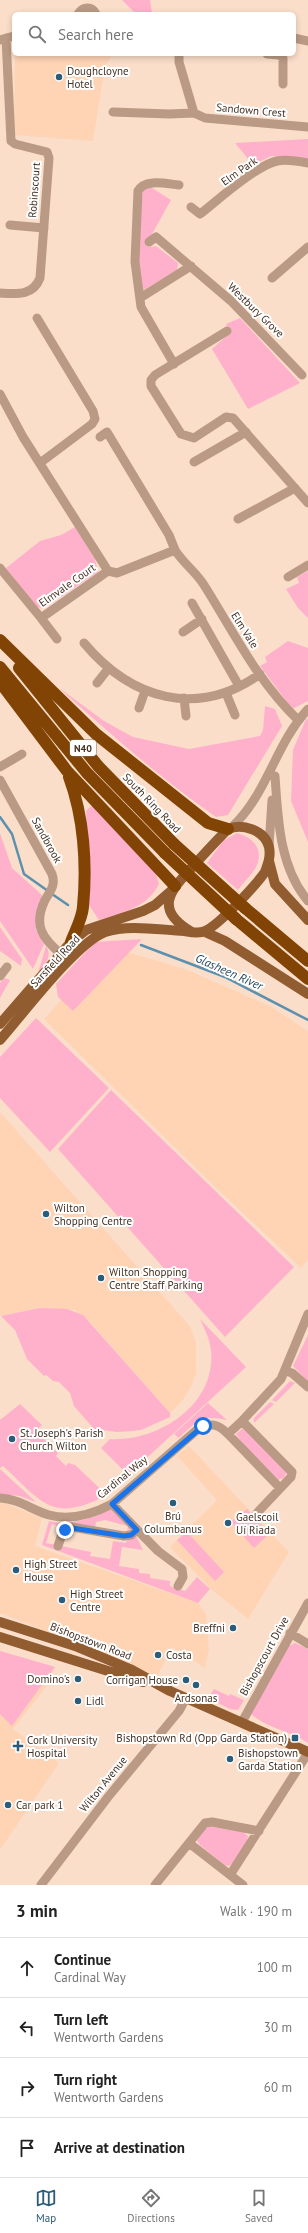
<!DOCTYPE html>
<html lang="en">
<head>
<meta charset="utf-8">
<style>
	:root { --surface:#fff; --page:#f6f6f6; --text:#222; --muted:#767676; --line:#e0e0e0; --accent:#2b5c7a }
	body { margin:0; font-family:"PT Sans",sans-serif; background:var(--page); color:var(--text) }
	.stop { position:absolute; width:12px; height:12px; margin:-9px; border:3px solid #1a73e8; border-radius:50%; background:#fff }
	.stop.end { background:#1a73e8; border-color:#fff; box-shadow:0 1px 4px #0008 }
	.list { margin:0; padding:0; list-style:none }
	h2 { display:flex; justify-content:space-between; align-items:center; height:52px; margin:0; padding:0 16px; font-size:17px }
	h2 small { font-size:13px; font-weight:400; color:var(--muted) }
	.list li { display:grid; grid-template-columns:26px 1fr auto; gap:12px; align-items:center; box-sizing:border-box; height:60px; padding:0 16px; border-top:1px solid var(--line) }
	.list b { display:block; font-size:15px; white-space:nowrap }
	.list p { margin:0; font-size:13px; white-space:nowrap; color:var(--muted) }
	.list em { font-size:13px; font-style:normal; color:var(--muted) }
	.icon { flex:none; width:22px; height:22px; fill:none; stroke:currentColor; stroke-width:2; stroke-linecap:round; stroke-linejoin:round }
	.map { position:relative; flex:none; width:308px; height:1885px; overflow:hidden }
	.search { position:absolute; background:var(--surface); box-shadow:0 2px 6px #0003; left:12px; right:12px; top:12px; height:44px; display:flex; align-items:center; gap:10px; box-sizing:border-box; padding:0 14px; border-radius:6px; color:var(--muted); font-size:15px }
	.sheet { height:292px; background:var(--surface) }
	nav { display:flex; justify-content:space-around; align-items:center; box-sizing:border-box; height:56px; border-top:1px solid var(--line); background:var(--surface); font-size:11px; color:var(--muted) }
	nav a { display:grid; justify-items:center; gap:2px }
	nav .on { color:var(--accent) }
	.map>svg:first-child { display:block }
	.built { fill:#fed4b5 }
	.green { fill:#ffb1cc }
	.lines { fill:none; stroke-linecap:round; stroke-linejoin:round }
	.stream { stroke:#5c90af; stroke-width:2.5 }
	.minor { stroke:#ba9a84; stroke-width:9 }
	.major { stroke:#925c31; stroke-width:10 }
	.highway { stroke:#824405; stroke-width:12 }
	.highway-bridge { stroke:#824405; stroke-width:12 }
	.route { stroke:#1a73e8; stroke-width:5 }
	.poi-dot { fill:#2b5c7a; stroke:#fff; stroke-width:1.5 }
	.labels { text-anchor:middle; stroke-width:4; stroke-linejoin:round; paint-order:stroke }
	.shield { fill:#fff; stroke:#7c7066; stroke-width:1 }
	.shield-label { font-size:10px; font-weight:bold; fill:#443224 }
	.poi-label { font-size:11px; fill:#443224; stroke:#fff; text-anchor:start }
	.street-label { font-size:11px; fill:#443224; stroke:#fff }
	.water-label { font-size:12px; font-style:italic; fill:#1b3f54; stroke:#fff }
</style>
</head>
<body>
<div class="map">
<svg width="308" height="1885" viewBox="0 0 308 1885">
	<rect width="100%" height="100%" fill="#fadeca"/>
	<path class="built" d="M15,54H113L105,66L93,141L14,135Z
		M124,951L185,969L270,1006L308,1031V1260L301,1268L211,1183L44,1019L100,957Z
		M0,1112L190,1326L196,1342V1374L190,1389L182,1401L170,1413L91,1323L75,1310L40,1308L0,1316Z
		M189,1446L289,1552L248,1619L212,1590L170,1547L217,1500L177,1456Z
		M0,1501L42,1518L35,1546L198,1603L206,1614L209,1649L205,1668L172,1647L157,1677L128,1663L0,1613Z
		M0,1651L55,1667L46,1687L13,1729L59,1763L0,1850Z"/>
	<path class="green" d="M122,0H150L152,14H136Z
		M308,139V160L271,156L253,165L235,143Z
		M149,186L171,200L147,243L149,247L156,246L178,263L177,270L144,290L141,288L136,261L143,188Z
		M240,318L300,383L248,409L212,349L230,333L226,324Z
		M75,527L95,559L98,572L43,609L35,606L6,568L40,541L61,535Z
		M308,571V618L298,608L286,589L299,583L297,577Z
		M288,641L308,648V701L292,709L260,666L267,662L265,657Z
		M58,687L104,721L133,737L189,749L260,736L263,730L265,706L275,709L282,726L228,815L216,817C160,778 109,733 58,687Z
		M306,719H308V842L291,801L293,750Z
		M92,805L155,870L159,884C148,907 122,913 99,920L89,905L86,811Z
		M0,833L12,868L42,895L36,930L44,944L33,969L0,921Z
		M237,833C251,837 262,846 258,862C256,871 243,883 238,890L207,863L223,841Z
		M0,927L22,959L21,966L0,951Z
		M142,939L73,1011L58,997L56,984L95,942Z
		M46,946C53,955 45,966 38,973Z
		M4,978L10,980L0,998V983Z
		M36,1018L109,1088L50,1152L0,1098V1057Z
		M111,1090L294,1267L225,1337L58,1149Z
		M40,1308L67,1309L83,1315L170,1413V1417L141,1430L132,1431L117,1432L94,1429L74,1406L70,1393L59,1382L53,1381L46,1375L44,1376L27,1359L15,1330L1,1316Z
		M200,1319L246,1367L128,1475L101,1448L110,1439C158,1442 216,1405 211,1351C210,1339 205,1330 200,1319Z
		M308,1335V1382L293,1366Z
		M290,1381L295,1383L276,1402L272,1400Z
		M270,1402L274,1404L254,1423V1418Z
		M208,1403L227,1420C203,1414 196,1421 179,1438L174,1434Z
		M20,1404L42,1425L36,1431L58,1453L56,1456L66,1466L68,1463L75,1465L107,1495C52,1524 42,1502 3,1466L0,1468V1420Z
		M244,1427L287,1472L284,1478L278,1480L245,1447L236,1434Z
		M0,1469L36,1502L20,1496L0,1494Z
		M110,1509L132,1528L127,1532L128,1526L105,1520L96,1522L95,1527L61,1531L62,1528L52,1524L46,1543L91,1552L90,1556L110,1559L113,1541L126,1543L127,1539L136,1536L143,1550L122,1547L119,1566L139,1569V1573L150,1574V1578L170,1581V1586L185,1591L197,1577L210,1589L198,1603L42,1545L49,1521C69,1526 92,1519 110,1509Z
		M247,1509L269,1534L254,1548L231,1522Z
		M187,1532L224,1572L215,1581L177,1540Z
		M295,1643L308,1649V1743C290,1731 266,1728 251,1714L288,1646Z
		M0,1651L55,1667L12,1726L0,1714Z
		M214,1689L229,1696L230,1694L244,1700L238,1710L230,1709L208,1698Z
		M208,1826L243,1832L248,1836C247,1845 237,1862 229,1866L224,1865L200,1845L197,1841L198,1836Z"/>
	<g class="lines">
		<path class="stream" d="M0,817L12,834L24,874L48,891
			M52,894L68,905
			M141,945L225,977L308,1020"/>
		<path class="minor" d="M78,14C83,6 92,6 96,14
			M294,38L308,41
			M0,40L14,36
			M179,54V62L194,113
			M267,54L279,55L283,58V84
			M113,112L169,114L194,113L205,118L308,127
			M191,207L200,214C218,200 257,165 277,161C287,159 298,161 308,163
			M10,225L44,228
			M149,242L156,237L231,301L302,375
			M272,278L308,247
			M0,293C17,294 33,296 40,278L49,158L47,152L15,144L11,141L6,38
			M140,298L191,266
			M37,318L93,411L95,419L92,424L40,463
			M227,331L155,375L151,380V386L181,434L194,438L226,417L233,418L308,503
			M174,364L141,307L135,262L138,191C145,178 167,184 179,185
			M0,394L23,437L108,571L117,573L175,550C183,563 196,572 204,585C233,631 258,682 298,720
			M100,437L107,432L169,535L175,550
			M194,462L246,432
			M238,519L295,488
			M0,568L41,618L108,571
			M288,577L308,565
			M192,603L239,686
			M41,618L57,639
			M183,632L202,619
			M84,643C131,699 197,719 260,674
			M97,683L108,669
			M226,693L235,715
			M184,698L186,716
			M139,708L145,691
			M0,767L22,754
			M275,776C278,818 279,867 308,901
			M0,780L52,874C56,886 50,891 45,900C33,925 42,938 61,954
			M233,826C267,794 276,743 308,709
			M269,846L272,800
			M0,976L7,967
			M285,1371L292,1373L308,1387
			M242,1421L281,1379L308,1314
			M228,1434L280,1488
			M0,1498C19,1499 32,1510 49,1515C71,1521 93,1514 112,1504L198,1429C211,1422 218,1424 228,1434L242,1421L292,1472L291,1477L257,1513
			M112,1504L158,1551L182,1569L183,1577L178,1586
			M58,1546L62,1534L72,1527L124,1536L131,1535L137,1530
			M290,1633L308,1644
			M242,1722L308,1603
			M189,1843L243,1885
			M230,1875L308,1753
			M41,1885L108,1797L179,1711L186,1698
			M155,1885L205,1823L212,1822L259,1831"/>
		<path class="major" d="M269,861L275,884L308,920
			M205,932L225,941L308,994
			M0,1024L71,942L86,930L143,911L155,905L171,891
			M0,1040C23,1014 76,943 105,932C128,924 160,930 184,931C190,932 199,934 205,931C219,925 256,885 265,872C268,864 271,856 269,847C265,830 242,823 228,829C216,841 205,853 194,865C171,890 152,909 192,932
			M0,1622L75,1646L130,1669L170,1691L308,1752
			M0,1637L143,1682"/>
		<path class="highway" d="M0,640L96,734L208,823L228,829
			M0,667L87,773L165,853
			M19,668L98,766L174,844
			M0,682L67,771L175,886
			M69,777C84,817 87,865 83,907C82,919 75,931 71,942
			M245,908L308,961
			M236,919L308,979"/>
		<path class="highway-bridge" d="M174,844L245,908
			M165,853L236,919"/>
	</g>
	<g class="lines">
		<path class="route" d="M65,1530L72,1528L124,1536L131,1535L137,1530L112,1504L203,1426"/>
	</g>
	<g class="poi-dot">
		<circle cx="59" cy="77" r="4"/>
		<circle cx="46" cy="1214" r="4"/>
		<circle cx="101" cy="1278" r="4"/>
		<circle cx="12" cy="1439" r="4"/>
		<circle cx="173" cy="1503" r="4"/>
		<circle cx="228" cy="1523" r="4"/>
		<circle cx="16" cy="1570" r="4"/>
		<circle cx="62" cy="1600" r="4"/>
		<circle cx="233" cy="1628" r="4"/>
		<circle cx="158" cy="1655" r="4"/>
		<circle cx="78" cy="1679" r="4"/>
		<circle cx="186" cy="1680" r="4"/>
		<circle cx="196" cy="1685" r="4"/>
		<circle cx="78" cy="1701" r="4"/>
		<rect x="291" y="1734" width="8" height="8" rx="2"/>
		<path d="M16 1740h4v4h4v4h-4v4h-4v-4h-4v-4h4z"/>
		<circle cx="230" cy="1759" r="4"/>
		<circle cx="8" cy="1805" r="4"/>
	</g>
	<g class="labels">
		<rect class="shield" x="70" y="740" width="26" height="16" rx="3"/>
		<g class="shield-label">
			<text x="83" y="752">N40</text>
		</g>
		<g class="poi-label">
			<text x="67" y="75">Doughcloyne<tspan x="67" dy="13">Hotel</tspan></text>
			<text x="54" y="1212">Wilton<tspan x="54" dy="13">Shopping Centre</tspan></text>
			<text x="109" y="1276">Wilton Shopping<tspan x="109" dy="13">Centre Staff Parking</tspan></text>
			<text x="20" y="1437">St. Joseph's Parish<tspan x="20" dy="13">Church Wilton</tspan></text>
			<text x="173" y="1520" text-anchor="middle">Brú<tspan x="173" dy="13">Columbanus</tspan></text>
			<text x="236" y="1521">Gaelscoil<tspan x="236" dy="13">Uí Riada</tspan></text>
			<text x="24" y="1568">High Street<tspan x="24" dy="13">House</tspan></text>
			<text x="70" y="1598">High Street<tspan x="70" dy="13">Centre</tspan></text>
			<text x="225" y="1632" text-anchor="end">Breffni</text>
			<text x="166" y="1659">Costa</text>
			<text x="70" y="1683" text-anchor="end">Domino's</text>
			<text x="178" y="1684" text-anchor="end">Corrigan House</text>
			<text x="196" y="1702" text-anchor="middle">Ardsonas</text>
			<text x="86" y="1705">Lidl</text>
			<text x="287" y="1742" text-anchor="end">Bishopstown Rd (Opp Garda Station)</text>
			<text x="27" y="1744">Cork University<tspan x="27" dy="13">Hospital</tspan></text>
			<text x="238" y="1757">Bishopstown<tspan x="238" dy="13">Garda Station</tspan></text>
			<text x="16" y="1809">Car park 1</text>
		</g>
		<g class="street-label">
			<text transform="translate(251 110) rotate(5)" y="4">Sandown Crest</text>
			<text transform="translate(239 171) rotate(-35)" y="4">Elm Park</text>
			<text transform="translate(34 190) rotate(-86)" y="4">Robinscourt</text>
			<text transform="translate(256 310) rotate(44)" y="4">Westbury Grove</text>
			<text transform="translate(67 585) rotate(-35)" y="4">Elmvale Court</text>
			<text transform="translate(245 630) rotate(58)" y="4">Elm Vale</text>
			<text transform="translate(152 803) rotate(46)" y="4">South Ring Road</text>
			<text transform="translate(47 840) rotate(61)" y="4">Sandbrook</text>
			<text transform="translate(55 961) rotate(-47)" y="4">Sarsfield Road</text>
			<text transform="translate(122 1477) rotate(-39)" y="4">Cardinal Way</text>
			<text transform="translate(91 1641) rotate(21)" y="4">Bishopstown Road</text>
			<text transform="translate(264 1656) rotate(-61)" y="4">Bishopscourt Drive</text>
			<text transform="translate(103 1784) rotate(-51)" y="4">Wilton Avenue</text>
		</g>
		<g class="water-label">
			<text transform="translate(229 972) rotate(24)" y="4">Glasheen River</text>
		</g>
	</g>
</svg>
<div class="stop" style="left:203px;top:1426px"></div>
<div class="stop end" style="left:65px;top:1530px"></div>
<div class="search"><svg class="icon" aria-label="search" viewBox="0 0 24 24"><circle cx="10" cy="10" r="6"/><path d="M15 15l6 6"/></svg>Search here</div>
</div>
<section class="sheet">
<h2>3 min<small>Walk · 190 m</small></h2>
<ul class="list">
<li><svg class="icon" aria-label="ahead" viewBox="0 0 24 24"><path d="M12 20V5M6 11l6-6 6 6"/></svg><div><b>Continue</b><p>Cardinal Way</p></div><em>100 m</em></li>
<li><svg class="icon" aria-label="left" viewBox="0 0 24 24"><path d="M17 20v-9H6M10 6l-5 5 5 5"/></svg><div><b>Turn left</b><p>Wentworth Gardens</p></div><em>30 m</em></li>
<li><svg class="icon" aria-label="right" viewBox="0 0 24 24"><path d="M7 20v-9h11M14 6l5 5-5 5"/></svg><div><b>Turn right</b><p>Wentworth Gardens</p></div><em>60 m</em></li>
<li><svg class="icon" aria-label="arrive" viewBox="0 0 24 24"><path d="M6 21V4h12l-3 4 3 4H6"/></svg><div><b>Arrive at destination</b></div></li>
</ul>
</section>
<nav>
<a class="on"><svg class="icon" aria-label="map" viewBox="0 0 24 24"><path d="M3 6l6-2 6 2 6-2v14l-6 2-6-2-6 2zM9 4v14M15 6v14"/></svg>Map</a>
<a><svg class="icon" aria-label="directions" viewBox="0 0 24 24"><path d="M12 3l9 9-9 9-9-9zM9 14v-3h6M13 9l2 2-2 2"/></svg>Directions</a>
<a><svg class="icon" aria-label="saved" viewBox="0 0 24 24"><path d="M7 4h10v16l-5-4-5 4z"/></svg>Saved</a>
</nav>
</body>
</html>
